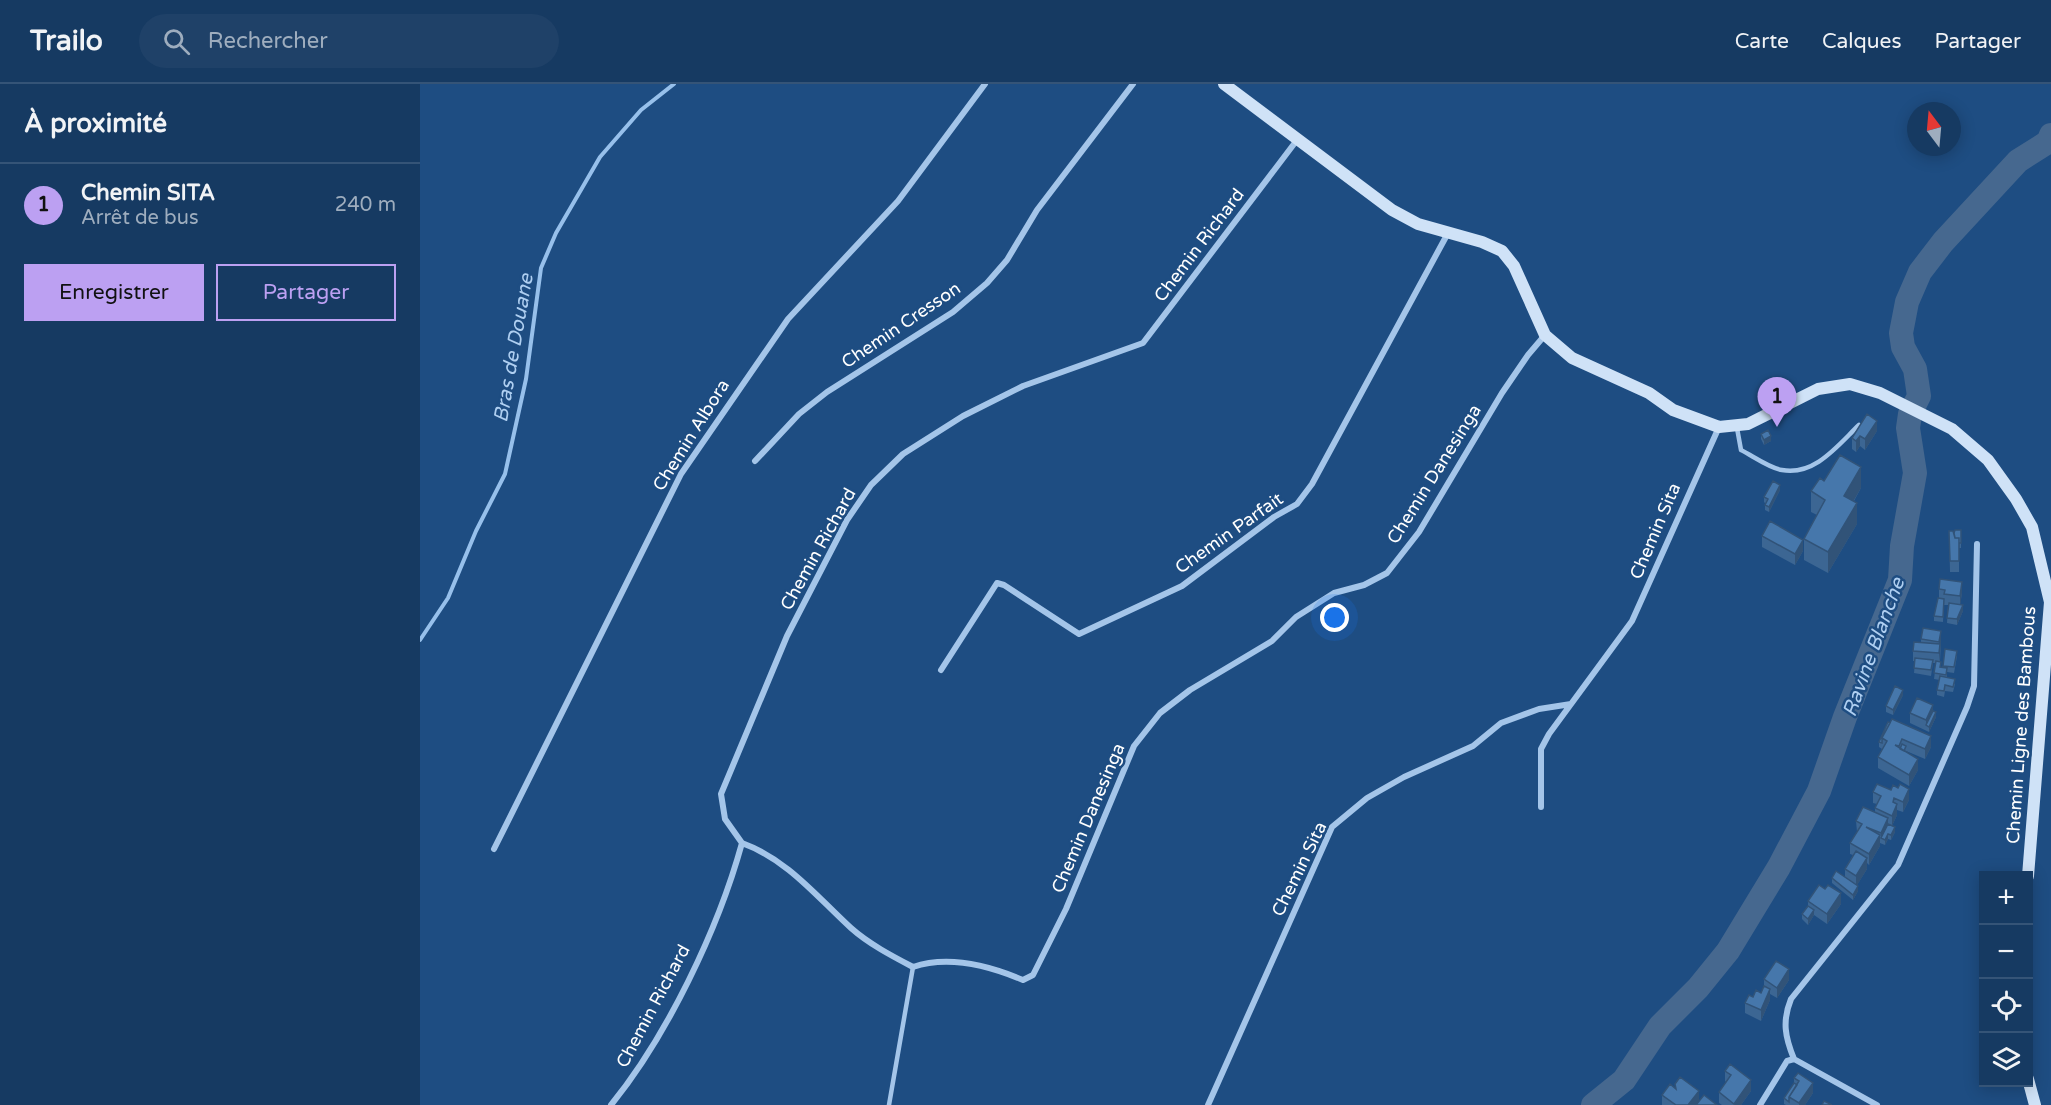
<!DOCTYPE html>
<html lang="fr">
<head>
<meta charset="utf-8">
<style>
	:root { --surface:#163a62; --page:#1f4168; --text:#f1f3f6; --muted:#9eadbe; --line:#355477; --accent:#bca0f2 }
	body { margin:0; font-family:"Varela Round",sans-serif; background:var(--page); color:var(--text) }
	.controls { position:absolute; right:18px; bottom:18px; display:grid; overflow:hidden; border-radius:0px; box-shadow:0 3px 15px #0003 }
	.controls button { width:54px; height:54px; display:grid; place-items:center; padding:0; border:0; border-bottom:2px solid var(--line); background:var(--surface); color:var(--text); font:30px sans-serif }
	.compass { position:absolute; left:1487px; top:18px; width:54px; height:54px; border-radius:50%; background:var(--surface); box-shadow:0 3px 15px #0003; rotate:344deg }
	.you { position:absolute; left:915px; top:534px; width:21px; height:21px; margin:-15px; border:4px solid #fff; border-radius:50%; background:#1a73e8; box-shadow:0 0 0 9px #1a73e833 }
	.badge { display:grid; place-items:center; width:39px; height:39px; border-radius:50%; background:var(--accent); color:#111; font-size:20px; font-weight:700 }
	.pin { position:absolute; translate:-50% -50px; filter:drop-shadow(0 2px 3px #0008) }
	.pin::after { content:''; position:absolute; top:32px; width:21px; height:18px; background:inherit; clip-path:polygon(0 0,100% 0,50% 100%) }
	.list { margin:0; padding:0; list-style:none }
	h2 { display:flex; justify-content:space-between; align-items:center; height:78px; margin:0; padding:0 24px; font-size:26px }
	h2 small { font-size:20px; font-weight:400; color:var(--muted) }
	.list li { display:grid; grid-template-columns:39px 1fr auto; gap:18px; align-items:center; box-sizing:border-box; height:84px; padding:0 24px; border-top:2px solid var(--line) }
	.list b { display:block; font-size:22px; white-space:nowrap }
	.list p { margin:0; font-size:20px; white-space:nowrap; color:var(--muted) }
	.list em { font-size:20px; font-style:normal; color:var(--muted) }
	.actions { display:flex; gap:12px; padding:18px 24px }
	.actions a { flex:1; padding:14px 0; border:2px solid var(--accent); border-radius:0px; text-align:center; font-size:21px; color:var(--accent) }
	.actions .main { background:var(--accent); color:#111 }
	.icon { flex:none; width:33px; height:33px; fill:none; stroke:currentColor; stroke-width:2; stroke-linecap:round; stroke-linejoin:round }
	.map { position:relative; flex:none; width:1631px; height:1021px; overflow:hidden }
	header { display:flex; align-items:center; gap:36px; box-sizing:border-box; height:84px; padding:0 30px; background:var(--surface); border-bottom:2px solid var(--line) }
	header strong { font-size:28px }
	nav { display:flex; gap:33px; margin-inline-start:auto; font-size:21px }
	.search { width:420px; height:54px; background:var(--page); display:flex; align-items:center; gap:15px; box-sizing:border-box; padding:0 21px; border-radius:33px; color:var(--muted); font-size:22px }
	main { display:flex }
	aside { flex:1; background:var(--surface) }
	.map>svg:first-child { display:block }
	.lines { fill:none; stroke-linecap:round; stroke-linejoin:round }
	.stream { stroke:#97c0eb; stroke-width:4 }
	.river { stroke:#46688f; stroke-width:24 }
	.lane { stroke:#a4c5e9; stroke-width:4.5 }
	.street { stroke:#a4c5e9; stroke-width:6 }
	.secondary { stroke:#cfe2f7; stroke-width:12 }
	.wall { fill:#3c6693 }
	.shaded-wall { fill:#315378 }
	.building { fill:#4677ab; stroke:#315378; stroke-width:1.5 }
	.labels { text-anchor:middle; stroke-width:5; stroke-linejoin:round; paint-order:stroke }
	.street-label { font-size:18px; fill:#fff; stroke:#1e4d82 }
	.water-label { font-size:20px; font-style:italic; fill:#afcff1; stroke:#1e4d82 }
</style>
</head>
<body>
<header>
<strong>Trailo</strong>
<div class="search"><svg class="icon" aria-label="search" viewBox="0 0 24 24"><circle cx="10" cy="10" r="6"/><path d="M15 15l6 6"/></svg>Rechercher</div>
<nav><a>Carte</a><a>Calques</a><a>Partager</a></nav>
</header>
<main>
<aside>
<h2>À proximité<small></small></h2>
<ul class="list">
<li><span class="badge">1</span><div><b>Chemin SITA</b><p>Arrêt de bus</p></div><em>240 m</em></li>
</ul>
<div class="actions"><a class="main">Enregistrer</a><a>Partager</a></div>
</aside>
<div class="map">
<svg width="1631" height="1021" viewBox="0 0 1631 1021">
	<rect width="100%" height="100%" fill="#1e4d82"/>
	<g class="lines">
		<path class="stream" d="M0,556L28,514L56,447L85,390L106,295L121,184L136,149L180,73L221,26L254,0"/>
		<path class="river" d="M1173,1021L1204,996L1240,942L1278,904L1308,867L1359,783L1399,707L1425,633L1480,496L1482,462L1495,389L1488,344L1490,330L1499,312L1495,285L1483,263L1481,249L1487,218L1500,188L1523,158L1598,77L1628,58L1631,51"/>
		<path class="lane" d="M1317,344L1321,366C1333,372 1349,384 1362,386C1395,392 1418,361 1439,341
			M469,1021L493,883"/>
		<path class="street" d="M335,377L379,330L407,308L533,228L567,199L587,176L617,126L713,0
			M521,586L577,499L584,501L659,550L762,502L854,433L877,420L892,400L1028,149
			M1121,723V665L1129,650L1212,537L1299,343
			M322,759C368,776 396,812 431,844C449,860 472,872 493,883C528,871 570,882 603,896L613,891L646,825L714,662L740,629L770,606L852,557L876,533L914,509L944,501L967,489L999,448L1082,309L1108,271L1125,251
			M74,765L261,390L368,235L478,117L565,0
			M1374,975C1365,953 1362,937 1371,915L1478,781L1547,623L1554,602L1557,460
			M191,1021C247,952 298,846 322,759L305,735L301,710L367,552L427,436L451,401L483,370L543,332L603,302L723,259L877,56
			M788,1021L912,743L947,714L984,693L1053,662L1081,639L1119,625L1151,620
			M1340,1021L1367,977L1374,975L1457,1021"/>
		<path class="secondary" d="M804,0L972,126L998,140L1062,158L1082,167L1094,182L1125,251L1152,274L1229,309L1253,326L1299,343L1328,340L1398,305L1430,300L1460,309L1532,345L1568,376L1596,415L1612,443L1630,518L1608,792
			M1608,995L1615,1021"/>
	</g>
	<path class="wall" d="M1457,347L1445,366L1440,362L1436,368L1432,365V354Z
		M1341,350L1351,357L1344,361L1341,355Z
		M1404,397L1441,404L1434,417L1437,440L1408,489L1384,476V455L1397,431L1391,428V407Z
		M1360,406L1349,428L1345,426V419L1344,418V413Z
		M1541,446V464H1539V488H1530L1529,447L1534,449Z
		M1342,452L1383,467L1375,481L1342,463Z
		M1519,505L1542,509L1540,521L1543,527L1537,541L1527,539L1528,521H1524V517L1523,538L1514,537V532L1519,514Z
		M1501,555L1521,558L1520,577L1521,583L1523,584L1525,565L1537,572L1534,589L1527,588V593L1535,600L1533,608L1525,607L1524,613L1517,611V606L1520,596L1514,595L1516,579H1513L1511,592L1494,589L1495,577H1493V567L1501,558Z
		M1483,611L1473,631L1466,628V622Z
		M1513,627L1516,633L1509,648L1490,639V629Z
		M1468,638L1511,663L1505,675L1486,667L1498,686L1489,702L1458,684V673L1462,665L1459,663V658Z
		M1453,708L1489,716L1483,728L1477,726V731L1472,742L1475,748L1471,756L1468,755L1465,761L1460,759V762L1449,781L1447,779V785L1437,801L1438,807L1433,816L1412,799V794L1425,793V785L1433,771L1430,770V759L1437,748L1436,737L1455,728V724L1457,720L1453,719Z
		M1388,817L1421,820L1407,840L1394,831L1388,841L1382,835V830L1388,822Z
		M1344,895L1369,896L1357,914L1350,910V916L1341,937L1325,929V919L1341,909L1344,902Z
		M1305,987L1331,1007L1321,1021H1302L1299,1019V1008L1306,998L1305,997Z
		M1378,989L1393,1009L1385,1021H1366L1364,1020V1014L1374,999V994Z
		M1255,1000L1279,1017L1297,1021H1242V1011L1255,1004Z"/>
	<path class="shaded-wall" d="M1457,337V347L1445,366V355Z
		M1351,352V357L1344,361V356Z
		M1440,352V362L1436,368V357Z
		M1441,383V404L1424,433V412Z
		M1360,401V406L1349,428V423Z
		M1437,419V440L1408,489V468Z
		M1383,456V467L1375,481V470Z
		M1542,498V509L1540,523V512Z
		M1543,521V527L1537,541V535Z
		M1521,547V558L1519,580V558Z
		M1483,606V611L1473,631V626Z
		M1513,621V632L1506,641V636Z
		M1516,628V633L1509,648V643Z
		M1511,652V663L1505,675V665Z
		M1498,675V686L1489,702V691Z
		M1489,705V716L1483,728V718Z
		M1477,720V731L1472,742V732Z
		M1468,734V745L1461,754V749Z
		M1475,743V748L1471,756V751Z
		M1468,750V755L1465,761V756Z
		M1460,751V762L1449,781V770Z
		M1447,774V785L1436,803V792Z
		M1438,802V807L1433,816V811Z
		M1421,809V820L1407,840V830Z
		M1394,826V831L1388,841V835Z
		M1369,885V896L1357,914V904Z
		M1350,905V916L1341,937V926Z
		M1331,996V1007L1321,1021H1314Z
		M1393,999V1009L1385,1021H1379V1019Z
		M1279,1007V1017L1276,1021H1268Z"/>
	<path class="building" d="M1447,330L1457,337L1445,355L1440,352L1436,357L1432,354Z
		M1348,346L1351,352L1344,356L1341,350Z
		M1420,371L1441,383L1424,412L1437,419L1408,468L1384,455L1405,416L1391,407L1400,394L1404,397Z
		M1353,397L1360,401L1349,423L1345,421L1348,415L1344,413Z
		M1350,437L1383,456L1375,470L1342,452Z
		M1535,446H1541V459H1539V454H1535L1534,449Z
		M1529,447H1533L1535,454H1539V477H1530Z
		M1520,495L1542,498L1540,512L1524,510L1525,506L1519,505Z
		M1518,514L1524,515L1523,533L1514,532Z
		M1529,519L1543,521L1537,535L1527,534Z
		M1503,544L1521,547L1519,558L1501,555Z
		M1494,558L1520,560L1519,569L1493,567Z
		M1525,565L1537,567L1534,583L1523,582Z
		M1495,574L1513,576L1511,586L1494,584Z
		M1516,577L1521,578L1520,583L1527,584L1526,591L1514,589Z
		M1520,592L1535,595L1533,603L1525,601L1524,607L1517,606Z
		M1475,602L1483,606L1473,626L1466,622Z
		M1497,614L1513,621L1506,636L1490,629Z
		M1513,627L1516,628L1509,643L1506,641Z
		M1472,635L1511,652L1505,665L1482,655L1479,662L1475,661L1498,675L1489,691L1458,673L1467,657L1462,654Z
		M1468,638L1470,639L1462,654V659L1459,658Z
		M1482,660L1486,662L1484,667L1480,665Z
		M1457,700L1471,706L1473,701L1478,704L1480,700L1489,705L1483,718L1474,714L1473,718L1477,720L1472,732L1455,724L1461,712L1453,708Z
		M1443,723L1468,734L1461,749L1446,743L1460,751L1449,770L1430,759L1442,740L1436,737Z
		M1468,740L1475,743L1471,751L1468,750L1465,756L1461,754Z
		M1436,767L1447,774L1436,792L1425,785Z
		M1416,787L1438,802L1433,811L1412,794Z
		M1399,801L1405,805L1408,801L1421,809L1407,830L1388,817Z
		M1388,822L1394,826L1388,835L1382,830Z
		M1356,877L1369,885L1357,904L1344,895Z
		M1344,902L1350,905L1341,926L1325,919L1329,911L1333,913L1336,906L1341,909Z
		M1310,980L1331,996L1314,1020L1299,1008L1311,991L1305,987Z
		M1378,989L1393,999L1379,1019L1369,1013L1379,997L1374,994Z
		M1260,993L1279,1007L1268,1021H1256L1242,1011L1250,1000L1256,1005L1255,1000Z
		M1374,999L1377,1001L1369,1013V1018L1364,1014Z
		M1284,1011L1297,1021H1276Z
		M1404,1017L1412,1021H1402Z"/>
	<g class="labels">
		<g class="street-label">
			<text transform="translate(779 161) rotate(-53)" y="6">Chemin Richard</text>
			<text transform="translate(481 241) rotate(-34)" y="6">Chemin Cresson</text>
			<text transform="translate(271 351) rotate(-58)" y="6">Chemin Albora</text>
			<text transform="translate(1014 390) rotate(-58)" y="6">Chemin Danesinga</text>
			<text transform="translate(1235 447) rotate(-67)" y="6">Chemin Sita</text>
			<text transform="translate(809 449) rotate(-35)" y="6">Chemin Parfait</text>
			<text transform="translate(398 465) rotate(-61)" y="6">Chemin Richard</text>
			<text transform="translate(1601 641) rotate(-86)" y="6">Chemin Ligne des Bambous</text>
			<text transform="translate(668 734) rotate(-67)" y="6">Chemin Danesinga</text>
			<text transform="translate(879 785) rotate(-64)" y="6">Chemin Sita</text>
			<text transform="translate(233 922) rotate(-62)" y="6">Chemin Richard</text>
		</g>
		<g class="water-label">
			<text transform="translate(93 264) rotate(-80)" y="7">Bras de Douane</text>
			<text transform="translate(1453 563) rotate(-70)" y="7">Ravine Blanche</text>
		</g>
	</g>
</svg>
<div class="controls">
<button>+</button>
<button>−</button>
<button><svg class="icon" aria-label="locate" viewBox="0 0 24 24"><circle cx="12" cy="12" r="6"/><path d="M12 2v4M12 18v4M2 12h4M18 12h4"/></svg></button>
<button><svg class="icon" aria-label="layers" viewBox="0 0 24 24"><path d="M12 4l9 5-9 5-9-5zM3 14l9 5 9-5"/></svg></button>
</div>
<svg class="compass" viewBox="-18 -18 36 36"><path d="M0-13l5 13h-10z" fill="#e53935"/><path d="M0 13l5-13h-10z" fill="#9eadbe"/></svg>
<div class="you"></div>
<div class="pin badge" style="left:1357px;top:343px">1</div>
</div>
</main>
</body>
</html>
